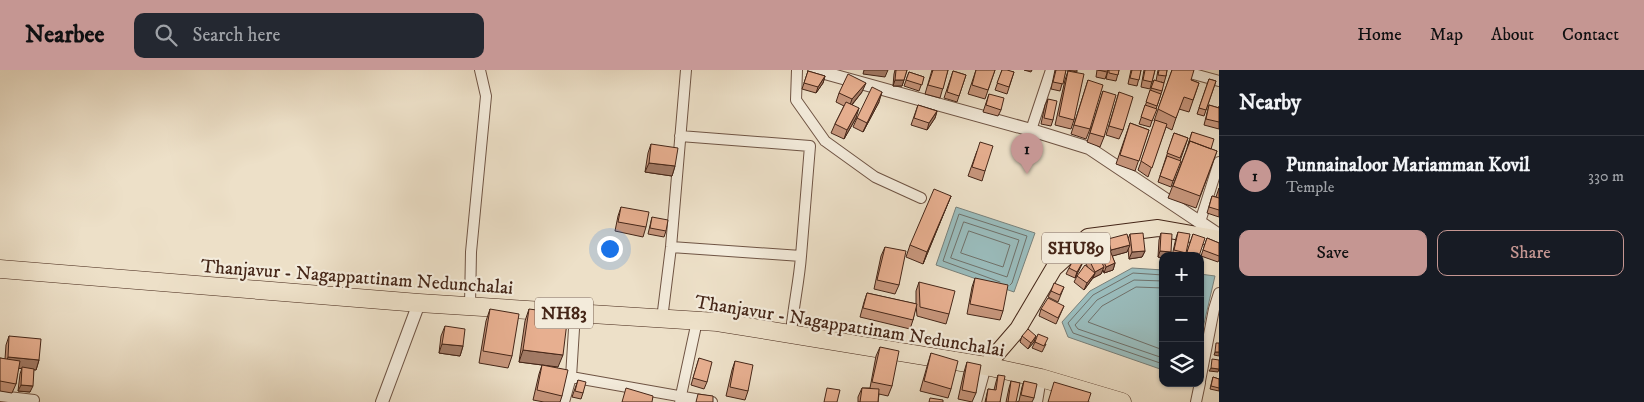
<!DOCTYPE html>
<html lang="en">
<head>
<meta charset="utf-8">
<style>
	:root { --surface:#171b24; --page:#242831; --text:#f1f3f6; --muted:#9ea1a6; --line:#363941; --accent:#c59692 }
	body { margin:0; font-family:"IM FELL DW Pica",serif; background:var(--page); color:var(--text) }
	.controls { position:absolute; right:15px; bottom:15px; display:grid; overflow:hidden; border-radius:10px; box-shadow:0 1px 4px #0004 }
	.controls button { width:45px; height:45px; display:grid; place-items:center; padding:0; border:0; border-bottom:1px solid var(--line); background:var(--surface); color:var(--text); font:25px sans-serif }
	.you { position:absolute; left:609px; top:178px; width:18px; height:18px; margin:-12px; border:4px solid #fff; border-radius:50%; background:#1a73e8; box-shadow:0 0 0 8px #1a73e833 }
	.badge { display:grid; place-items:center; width:32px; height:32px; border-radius:50%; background:var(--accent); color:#111; font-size:16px; font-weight:700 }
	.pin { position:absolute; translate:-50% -41px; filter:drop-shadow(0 1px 2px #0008) }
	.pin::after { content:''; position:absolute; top:26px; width:18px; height:15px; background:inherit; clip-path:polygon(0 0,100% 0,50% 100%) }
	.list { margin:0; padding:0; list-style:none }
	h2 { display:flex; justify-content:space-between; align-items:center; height:65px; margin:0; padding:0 20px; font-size:21px }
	h2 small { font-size:16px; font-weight:400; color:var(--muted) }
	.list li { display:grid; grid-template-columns:32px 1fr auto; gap:15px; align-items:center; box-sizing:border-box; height:80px; padding:0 20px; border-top:1px solid var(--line) }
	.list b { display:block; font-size:19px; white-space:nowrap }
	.list p { margin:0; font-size:16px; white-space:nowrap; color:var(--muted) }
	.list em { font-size:16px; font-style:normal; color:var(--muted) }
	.actions { display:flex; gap:10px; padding:15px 20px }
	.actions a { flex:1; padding:11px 0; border:1px solid var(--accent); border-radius:10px; text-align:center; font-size:18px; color:var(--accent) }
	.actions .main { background:var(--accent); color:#111 }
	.icon { flex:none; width:28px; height:28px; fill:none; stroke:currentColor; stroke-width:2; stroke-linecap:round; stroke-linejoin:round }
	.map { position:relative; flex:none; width:1219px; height:332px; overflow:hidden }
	header { display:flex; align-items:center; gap:30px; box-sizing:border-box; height:70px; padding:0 25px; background:var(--accent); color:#111 }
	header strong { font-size:24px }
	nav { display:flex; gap:28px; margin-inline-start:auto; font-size:18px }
	.search { width:350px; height:45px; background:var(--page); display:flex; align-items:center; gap:12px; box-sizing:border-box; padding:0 18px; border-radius:10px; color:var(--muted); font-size:19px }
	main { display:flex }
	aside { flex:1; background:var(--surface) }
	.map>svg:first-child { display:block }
	.water { fill:#9abcbc; stroke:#78807a }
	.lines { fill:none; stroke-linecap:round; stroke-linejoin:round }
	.shore { stroke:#70716a; stroke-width:1 }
	.minor-casing { stroke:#6f5444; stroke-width:12 }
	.tertiary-casing { stroke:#6f5444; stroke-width:14 }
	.primary-casing { stroke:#452618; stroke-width:18 }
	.trunk-casing { stroke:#452618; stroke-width:19 }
	.minor { stroke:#f3ebdb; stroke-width:10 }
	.tertiary { stroke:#f3ebdb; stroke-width:12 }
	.primary { stroke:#ede0c8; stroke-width:16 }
	.trunk { stroke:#ede0c8; stroke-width:18 }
	.wall { fill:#c7967c; stroke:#452618 }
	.shaded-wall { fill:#a27a65; stroke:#452618 }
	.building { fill:#e7af90; stroke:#452618 }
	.labels { text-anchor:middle; stroke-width:4.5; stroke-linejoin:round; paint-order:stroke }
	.shield { fill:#f3ebdb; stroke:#796152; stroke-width:1 }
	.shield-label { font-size:18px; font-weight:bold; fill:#452618 }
	.street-label { font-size:19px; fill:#452618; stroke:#f3ebdb }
</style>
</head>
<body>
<header>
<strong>Nearbee</strong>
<div class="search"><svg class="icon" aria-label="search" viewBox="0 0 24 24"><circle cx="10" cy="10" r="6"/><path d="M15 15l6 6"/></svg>Search here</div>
<nav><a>Home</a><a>Map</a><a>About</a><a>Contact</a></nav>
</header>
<main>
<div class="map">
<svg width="1219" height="332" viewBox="0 0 1219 332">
	<rect width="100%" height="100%" fill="#ede0c8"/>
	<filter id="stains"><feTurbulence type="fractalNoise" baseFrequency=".004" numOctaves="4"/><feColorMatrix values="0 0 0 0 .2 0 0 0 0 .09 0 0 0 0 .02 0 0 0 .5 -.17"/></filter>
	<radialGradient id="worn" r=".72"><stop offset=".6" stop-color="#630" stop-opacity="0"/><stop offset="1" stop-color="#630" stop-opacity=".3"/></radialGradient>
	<path class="water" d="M956,137L1035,163L1014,222L936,195Z
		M1132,198L1163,200V300L1068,267L1062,252L1090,221Z
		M1200,204L1215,206L1200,271Z"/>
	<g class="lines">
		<path class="shore" d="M964,152L1019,170L1007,207L951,188Z
			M969,161L1010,175L1003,197L961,183Z
			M1163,205L1133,203L1093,225L1068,253L1073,263L1163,294
			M1163,211L1134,210L1097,230L1075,255L1078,259L1163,288
			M1000,212L943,191L959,144L1027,166L1012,213L1010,215
			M1163,218L1136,217L1102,236L1088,252L1163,280"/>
		<g class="minor-casing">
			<path id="minor" d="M797,0L796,30L825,71L875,107L921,128
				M1179,0L1219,11
				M1031,60L1051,0
				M1200,152L1219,92
				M671,177L801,186L810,76L680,66
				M470,235L471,182L486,26L480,0
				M662,249L671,177L686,0
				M791,264C793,237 799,213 801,186
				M571,307L712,332
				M1200,311L1214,239L1219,223
				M0,326L34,330
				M680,330L697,251
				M564,332L571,307L575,243
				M976,332L986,296
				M1037,332L1041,308
				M1196,332L1200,313"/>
		</g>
		<g class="tertiary-casing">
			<path id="tertiary" d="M814,0L1031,60L1089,78L1219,165
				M382,332L419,233"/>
		</g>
		<g class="primary-casing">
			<path id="primary" d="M986,296L1018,259L1054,198L1088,167L1158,158L1219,169"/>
		</g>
		<g class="trunk-casing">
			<path id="trunk" d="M0,199L419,233L717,252L986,296L1041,308L1122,332"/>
		</g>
		<use href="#minor" class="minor"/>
		<use href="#tertiary" class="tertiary"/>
		<use href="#primary" class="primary"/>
		<use href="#trunk" class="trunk"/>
	</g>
	<path class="wall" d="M895,0H907L902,16H893L894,4Z
		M932,0H948L940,28L925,24Z
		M976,0H995L985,29L968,24Z
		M1002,0L1014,2L1007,24L995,20Z
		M1024,0H1032L1031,2Z
		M1055,0H1066L1060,21L1051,19Z
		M1067,0H1077V2Z
		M1097,0H1108L1105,9L1096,7Z
		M1108,0H1119L1116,11L1106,9Z
		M1131,0H1141L1137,16L1128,14Z
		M1144,0H1155L1150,19L1141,17Z
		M1158,0H1167L1166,6L1164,13L1161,12L1162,21L1150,57L1139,54L1154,10L1156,11Z
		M1172,0L1191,10L1199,13L1189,42L1179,39L1172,60L1166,57L1148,107L1138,100L1155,52L1154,51Z
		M808,1L825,6L823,13L816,23L802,19Z
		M953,1L966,5L957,32L944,28Z
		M1068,1L1074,50L1071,59L1055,55L1065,10Z
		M909,2L924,7L919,21L904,16Z
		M1209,9L1216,11L1204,46L1197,44Z
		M1088,10L1090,59L1086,69L1071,64Z
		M1103,21L1104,67L1100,77L1087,72Z
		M862,22L852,35L856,48L844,69L831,63L835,54L844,36L836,32L839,23Z
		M1119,22L1123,60L1119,69L1106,65Z
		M989,24L1001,40L998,46L983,42Z
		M1048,29L1053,50L1051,56L1041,54L1045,35Z
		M879,32L863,62L853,57L857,48Z
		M918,35L937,41L935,48L927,60L911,55Z
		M1209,35L1219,38V36V59L1204,55Z
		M1130,53L1149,60L1135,101L1116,94Z
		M1192,62L1211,79L1217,81L1196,138L1168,128L1186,81Z
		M1174,63L1188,68L1171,117L1158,112Z
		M651,74L675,96L672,106L645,102L648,83Z
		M977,81L985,101L982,111L968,106Z
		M1219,118V147L1207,143L1212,126L1216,127Z
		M951,126L923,194L906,187L910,175Z
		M621,137L646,157L643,167L615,161L618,146Z
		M652,147L666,161L664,167L648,164Z
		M1178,162L1186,183L1185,186H1172L1176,168Z
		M1161,163L1171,182L1169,186H1163V188L1158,187L1159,170Z
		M1130,164L1145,181L1142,187L1129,189L1128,179L1127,182L1112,186L1115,193L1113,200L1104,203L1103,200L1101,204L1093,208L1084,220L1074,212L1077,206L1088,198L1084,190L1075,208L1066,204L1069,198L1083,187L1082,185L1084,179H1095L1097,173L1107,172L1108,169H1128Z
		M1193,164L1199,186H1186Z
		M1207,168L1219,173V190L1218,192L1201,186Z
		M885,177L899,215L895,224L874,219L881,186Z
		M975,208L1003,241L1000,250L967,244L972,217Z
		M919,212L949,244L946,254L917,246L916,235L913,250L910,259L860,247L864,232L867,223L916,234V221Z
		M1064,217L1058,232L1048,227L1051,221Z
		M1064,236L1056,254L1039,246L1041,239Z
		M490,239L512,286L508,298L479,293L486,251Z
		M529,239L558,297L543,295L562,326L560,332H544L533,330L539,304L542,295L519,292L525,251Z
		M445,256L463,276L460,286L439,283L441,266Z
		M9,266L39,290L36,300L34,299L30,322L18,321L20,304L22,298H18L16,314L12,323L0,321V288L5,289L6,275Z
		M1022,266H1036L1034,272L1028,279L1020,272Z
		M1035,272L1046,274L1042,282L1032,278Z
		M880,277L892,316L888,326L879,324L878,332H858V327L862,318H870L876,286Z
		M931,283L951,319L948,328L920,321L928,293Z
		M699,288L707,312L704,319L691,315Z
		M735,291L748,321L745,330L726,326L732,300Z
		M967,292L976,323L972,332L958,329L964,302Z
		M998,305L1000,332H985L988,319L994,320L996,312Z
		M1213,307L1219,309V321L1210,319Z
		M578,310L583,323L581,329L572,327Z
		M1011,311L1016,332H1006L1009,318Z
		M1024,311L1034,328L1032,332H1017L1019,331L1022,317Z"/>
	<path class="shaded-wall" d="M864,0H888L885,7L863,4Z
		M825,6L823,13L816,23L818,17Z
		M895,10H904L902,16H893Z
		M866,13L862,22L849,38L852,29Z
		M882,22L879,32L863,62L867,53Z
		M859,38L856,48L844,69L847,60Z
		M937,41L935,48L927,60L929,53Z
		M649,93L675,96L672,106L645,102Z
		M951,126L946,138L923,194L927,182Z
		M1130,175L1127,182L1109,187L1111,180Z
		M1145,181L1142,187L1129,189L1132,182Z
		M1160,181L1171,182L1169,186H1163V188L1158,187Z
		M1085,188L1075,208L1077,202Z
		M1115,193L1113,200L1104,203L1106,197Z
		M1104,197L1101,204L1093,208L1095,202Z
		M1095,203L1092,209L1084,220L1087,213Z
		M1036,266L1034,272L1028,279L1031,273Z
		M442,274L463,276L460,286L439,283Z
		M523,280L563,285L558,297L519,292Z
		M1215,282H1219V286L1214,285Z
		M8,287L39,290L36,300L4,297Z
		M1211,298L1219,299L1218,302L1209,301Z
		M21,315L33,316L30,322L18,321Z"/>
	<path class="building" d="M896,0H907L904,10H895Z
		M933,0H948L943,19L928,15Z
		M976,0H995L988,20L972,15Z
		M1002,0H1007L1014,2L1009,17L997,13Z
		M1056,0H1066L1063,14L1053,12Z
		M1098,0H1108L1107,2Z
		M1109,0H1119L1118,5L1109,3Z
		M1132,0H1141L1139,10L1130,8Z
		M1145,0H1155L1152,12L1143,10Z
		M1159,0H1167L1166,6L1158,5Z
		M1172,0H1194L1191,10L1199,13L1193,30L1184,27L1176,48L1158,39Z
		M808,1L825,6L818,17L804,13Z
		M953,1L966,5L959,26L947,22Z
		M1068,1L1084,4L1074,50L1059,46Z
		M909,2L924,7L922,15L906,10Z
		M848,4L866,13L852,29L839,23Z
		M1209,9L1216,11L1206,40L1199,38Z
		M1088,10L1103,15L1090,59L1074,55Z
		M1154,10L1164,13L1162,21L1151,18Z
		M872,17L882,22L867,53L857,48Z
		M1150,20L1161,24L1157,36L1146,32Z
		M1103,21L1116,25L1104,67L1090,63Z
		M1119,22L1133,27L1123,60L1109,56Z
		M989,24L1004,28L1001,40L986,35Z
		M1048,29L1057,31L1053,50L1044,48Z
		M846,32L859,38L847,60L835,54Z
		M918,35L937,41L929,53L914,48Z
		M1145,35L1157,39L1152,51L1141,47Z
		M1209,35L1219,38V52L1206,49Z
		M1155,50L1167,54L1152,98L1141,91Z
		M1130,53L1149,60L1139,91L1120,85Z
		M1192,62L1214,69L1211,79L1190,71L1188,75Z
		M1174,63L1188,68L1180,88L1167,83Z
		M1190,71L1217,81L1200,126L1173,116Z
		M980,72L993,76L985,101L972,97Z
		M651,74L678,78L675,96L649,93Z
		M1167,86L1181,91L1173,111L1160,106Z
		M934,119L951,126L927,182L910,175Z
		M1212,126L1219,128V140L1209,137Z
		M621,137L649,142L646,157L618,152Z
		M652,147L668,150L666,161L650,158Z
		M1178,162L1190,164L1186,183L1174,180Z
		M1143,163L1145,181L1132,182L1130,164Z
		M1161,163L1172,164L1171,182L1160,181Z
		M1127,164L1130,175L1111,180L1108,169Z
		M1193,164L1205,168L1199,186L1187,182Z
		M1207,168L1219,173V186L1203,180Z
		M1106,170L1115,193L1106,197L1097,173Z
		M1093,175L1104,197L1095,202L1084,179Z
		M885,177L906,181L899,215L877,210Z
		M1077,183L1085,188L1077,202L1069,198Z
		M1085,195L1095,203L1087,213L1077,206Z
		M975,208L1008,215L1003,241L970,234Z
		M919,212L955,221L949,244L920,237Z
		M1054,213L1064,217L1060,225L1051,221Z
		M867,223L917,234L913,250L863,238Z
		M1048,228L1064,236L1058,248L1041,239Z
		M490,239L519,244L512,286L483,281Z
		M529,239L568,244L563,285L523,280Z
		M445,256L465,259L463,276L442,274Z
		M1028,259L1036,266L1031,273L1022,266Z
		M1038,264L1048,268L1044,276L1035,272Z
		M9,266L41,269L39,290L8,287Z
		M1216,273H1219V282H1215Z
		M880,277L899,281L892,316L872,312Z
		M931,283L958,291L951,319L924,311Z
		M0,288L20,291L16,314L0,311Z
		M699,288L712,292L707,312L693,308Z
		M1212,289L1219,290V299L1211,298Z
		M735,291L753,295L748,321L730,317Z
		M967,292L981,295L976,323L962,320Z
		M542,295L568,300L562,326L537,320Z
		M22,297L34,299L33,316L21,315Z
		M998,305L1005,306L1000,332H986L988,319L996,320Z
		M1213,307L1219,309V318L1211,316Z
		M578,310L586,312L583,323L575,321Z
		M1011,311L1020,313L1016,332H1008Z
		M1024,311L1037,314L1034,328L1021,325Z
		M1054,312L1091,323L1088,332H1048Z
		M626,318L653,326L652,332H622Z
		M827,318L840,320L837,332H824Z
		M862,318L879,319L878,332H860Z
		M698,324L713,326V332H696Z
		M930,328L943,330V332H929Z"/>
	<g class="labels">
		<g class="shield">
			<rect x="1042" y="162.5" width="68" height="31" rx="4"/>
			<rect x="535" y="227.5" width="58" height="31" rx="4"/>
		</g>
		<g class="shield-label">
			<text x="1076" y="184">SHU89</text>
			<text x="564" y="249">NH83</text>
		</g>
		<g class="street-label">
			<text transform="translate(357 206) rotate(4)" y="7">Thanjavur - Nagappattinam Nedunchalai</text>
			<text transform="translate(850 255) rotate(9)" y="7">Thanjavur - Nagappattinam Nedunchalai</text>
		</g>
	</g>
	<rect width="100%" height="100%" filter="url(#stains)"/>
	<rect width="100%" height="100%" fill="url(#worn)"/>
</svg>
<div class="controls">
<button>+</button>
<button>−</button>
<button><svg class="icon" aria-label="layers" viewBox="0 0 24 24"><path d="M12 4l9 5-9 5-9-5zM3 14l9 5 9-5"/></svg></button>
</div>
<div class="you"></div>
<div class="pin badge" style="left:1027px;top:104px">1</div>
</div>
<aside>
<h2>Nearby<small></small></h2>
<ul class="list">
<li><span class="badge">1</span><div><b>Punnainaloor Mariamman Kovil</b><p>Temple</p></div><em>330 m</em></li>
</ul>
<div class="actions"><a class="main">Save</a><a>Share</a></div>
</aside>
</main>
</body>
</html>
